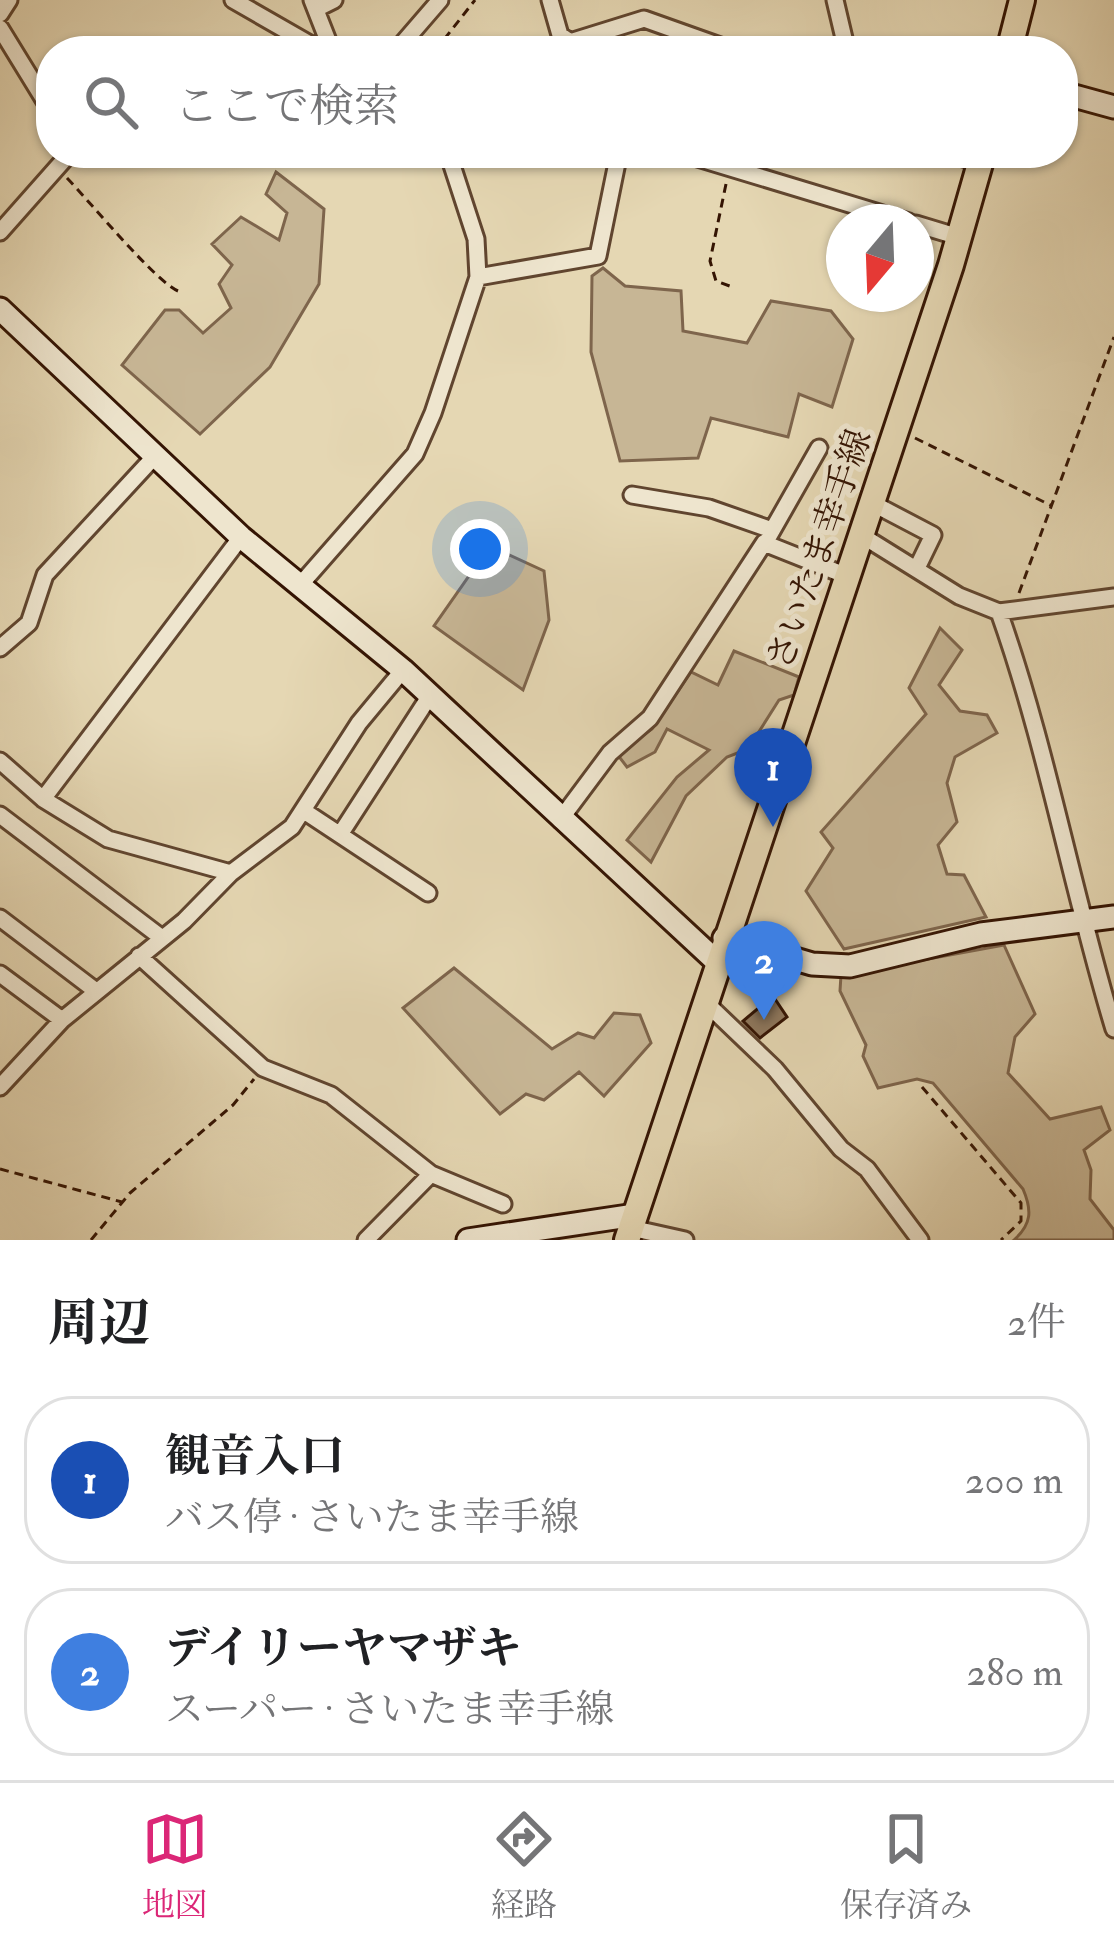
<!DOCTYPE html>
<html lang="ja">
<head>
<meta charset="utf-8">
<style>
	:root { --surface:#fff; --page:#f2f2f2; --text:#202124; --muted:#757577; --line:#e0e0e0; --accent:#db2777 }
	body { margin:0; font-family:"IM FELL Double Pica","Noto Serif JP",serif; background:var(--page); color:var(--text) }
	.compass { position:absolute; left:826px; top:204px; width:108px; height:108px; border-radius:50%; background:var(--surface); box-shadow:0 3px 9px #0004; rotate:199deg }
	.you { position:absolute; left:480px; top:549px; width:42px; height:42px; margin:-30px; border:9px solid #fff; border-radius:50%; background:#1a73e8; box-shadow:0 0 0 18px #1a73e833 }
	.badge { display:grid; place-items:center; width:78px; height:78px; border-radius:50%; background:var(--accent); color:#fff; font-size:39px; font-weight:700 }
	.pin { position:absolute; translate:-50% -99px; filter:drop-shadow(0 3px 6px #0008) }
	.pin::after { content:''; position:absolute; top:63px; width:42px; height:36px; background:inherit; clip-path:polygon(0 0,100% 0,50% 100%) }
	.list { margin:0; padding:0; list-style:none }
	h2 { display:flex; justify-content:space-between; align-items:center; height:156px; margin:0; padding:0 48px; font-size:51px }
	h2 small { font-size:39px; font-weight:400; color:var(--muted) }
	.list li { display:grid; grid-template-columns:78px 1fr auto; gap:36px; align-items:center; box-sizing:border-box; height:168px; margin:0 24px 24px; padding:0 24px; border:3px solid var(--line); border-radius:48px }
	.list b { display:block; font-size:45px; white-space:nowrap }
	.list p { margin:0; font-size:39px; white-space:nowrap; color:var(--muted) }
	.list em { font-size:39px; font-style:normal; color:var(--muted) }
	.icon { flex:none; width:66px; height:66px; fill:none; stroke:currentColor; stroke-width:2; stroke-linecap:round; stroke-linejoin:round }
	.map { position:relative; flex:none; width:1114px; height:1240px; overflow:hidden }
	.search { position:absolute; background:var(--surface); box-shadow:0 3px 9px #0004; left:36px; right:36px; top:36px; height:132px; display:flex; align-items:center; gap:30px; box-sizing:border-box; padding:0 42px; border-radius:48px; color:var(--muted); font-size:45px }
	.sheet { height:540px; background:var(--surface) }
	nav { display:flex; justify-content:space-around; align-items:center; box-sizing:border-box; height:168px; border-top:3px solid var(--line); background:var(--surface); font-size:33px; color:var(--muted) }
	nav a { display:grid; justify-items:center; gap:6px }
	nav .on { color:var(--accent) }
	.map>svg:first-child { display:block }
	.green { fill:#c7b695; stroke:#7e654c; stroke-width:3 }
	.building { fill:#90795f; stroke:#341403; stroke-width:3 }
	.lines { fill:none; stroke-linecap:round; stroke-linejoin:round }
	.street-casing { stroke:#60452f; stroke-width:21 }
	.secondary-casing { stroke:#341403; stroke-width:27 }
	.primary-casing { stroke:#341403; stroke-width:30 }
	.path { stroke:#341403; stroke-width:3; stroke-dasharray:9 6; stroke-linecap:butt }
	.street { stroke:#eee5ce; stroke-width:15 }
	.secondary { stroke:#eee5ce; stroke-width:21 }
	.primary { stroke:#e5d7b3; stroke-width:24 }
	.labels { text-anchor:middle; stroke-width:10; stroke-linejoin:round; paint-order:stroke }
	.street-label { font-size:36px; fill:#341403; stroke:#eee5ce }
</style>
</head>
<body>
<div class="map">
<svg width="1114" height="1240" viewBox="0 0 1114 1240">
	<rect width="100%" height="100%" fill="#e5d7b3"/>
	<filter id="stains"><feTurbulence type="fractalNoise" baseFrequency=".00167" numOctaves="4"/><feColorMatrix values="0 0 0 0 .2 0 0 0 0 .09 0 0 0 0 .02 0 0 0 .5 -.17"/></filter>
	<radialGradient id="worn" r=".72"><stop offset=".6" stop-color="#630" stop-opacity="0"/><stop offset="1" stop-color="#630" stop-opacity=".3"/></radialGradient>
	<path class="green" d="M276,172L324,209L319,284L270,367L200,434L122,365L165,310H179L203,333L231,308L219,284L232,265L212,244L241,217L279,240L287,213L266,194Z
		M603,268L625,286L681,291L683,331L747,343L771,301L831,311L853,339L832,407L799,394L788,437L711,418L698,458L620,461L591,352L592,276Z
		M490,546L544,571L549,620L523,690L434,626Z
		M940,628L962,650L939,685L960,711L987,715L997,733L955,757L947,783L957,822L938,845L947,874L964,875L986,917L844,949L806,891L833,848L821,832L926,714L909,688Z
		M734,651L799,677L794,695L779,700L748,749L727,757L686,796L651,862L627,840L677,777L709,750L667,729L655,752L627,767L617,754L652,729L691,672L718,685Z
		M1004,945L1035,1014L1015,1037L1008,1073L1050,1119L1101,1107L1110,1130L1084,1150L1091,1170L1090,1199L1114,1230V1240H1014C1032,1224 1032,1210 1023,1189L933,1083L917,1079L878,1088L863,1056L866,1045L840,991L841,975Z
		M454,968L552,1049L578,1033L594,1038L614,1013L640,1015L651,1043L604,1096L579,1072L544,1100L526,1094L500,1114L403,1008Z"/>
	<path class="building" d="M773,996L787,1017L760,1038L743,1021Z"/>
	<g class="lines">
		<g class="street-casing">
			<path id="street" d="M233,0L322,51
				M312,0L332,51
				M550,0L560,35L570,42L644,19L734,51
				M835,0L847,51
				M316,9L334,0
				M0,14L9,0
				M0,28L51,111
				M396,51L440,0
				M681,153L909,222
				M946,153L980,163
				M916,224L959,237
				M0,232L70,153
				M478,277L598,256L619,153
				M632,495L709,508L772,530
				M872,503L933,535L918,566
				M861,535L959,596L999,612L1114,597
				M769,536L819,448
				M301,584L415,454L433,413L478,277L476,239L448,153
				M999,612C1047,747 1072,891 1114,1029
				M0,648L29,623L45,575L155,456
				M0,761L43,799L108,839L231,873
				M43,799L241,537
				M304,811L428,893
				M0,815L162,938
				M560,820L610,753L650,718L764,543L847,576
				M341,833L429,697
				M0,918L96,991
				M139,956L263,1068L331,1095L431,1174
				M0,974L62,1020
				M703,1000L775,1069L841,1149L867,1169L920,1240
				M0,1087L62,1020L184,921L231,873L292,827L359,723L403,670
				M631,1228L685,1240
				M366,1240L431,1174L503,1204"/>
		</g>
		<g class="secondary-casing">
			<path id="secondary" d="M1063,93L1114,107
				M0,309L241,537L403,670L716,961
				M724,938L812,964L850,966L981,934L1114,917
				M468,1240L635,1215"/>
		</g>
		<g class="primary-casing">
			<path id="primary" d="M1009,51L1022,0
				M627,1240L951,265L983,153"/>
		</g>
		<path class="path" d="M435,51L475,0
			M67,178C91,203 155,281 178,291
			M726,184L710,261L716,281L735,288
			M915,438L1052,506
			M1019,593L1114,337
			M922,1087L1021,1203V1221L1001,1240
			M0,1169L122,1202
			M91,1240L130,1193L233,1105L254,1079"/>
		<use href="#street" class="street"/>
		<use href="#secondary" class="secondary"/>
		<use href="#primary" class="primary"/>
	</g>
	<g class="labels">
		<g class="street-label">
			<text transform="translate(818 549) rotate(-71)" y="13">さいたま幸手線</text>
		</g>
	</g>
	<rect width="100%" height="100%" filter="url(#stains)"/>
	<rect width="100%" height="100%" fill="url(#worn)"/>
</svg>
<svg class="compass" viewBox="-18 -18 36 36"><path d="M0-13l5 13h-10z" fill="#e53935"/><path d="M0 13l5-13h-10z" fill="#757577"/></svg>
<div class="you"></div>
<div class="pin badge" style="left:773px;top:827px;background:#1a4fb4">1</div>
<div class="pin badge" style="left:764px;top:1020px;background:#3f7fe0">2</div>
<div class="search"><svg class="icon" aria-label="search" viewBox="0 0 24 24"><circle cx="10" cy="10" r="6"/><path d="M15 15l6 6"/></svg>ここで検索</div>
</div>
<section class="sheet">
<h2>周辺<small>2件</small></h2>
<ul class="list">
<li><span class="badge" style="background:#1a4fb4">1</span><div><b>観音入口</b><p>バス停 · さいたま幸手線</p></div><em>200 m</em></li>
<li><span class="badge" style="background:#3f7fe0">2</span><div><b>デイリーヤマザキ</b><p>スーパー · さいたま幸手線</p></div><em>280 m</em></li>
</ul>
</section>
<nav>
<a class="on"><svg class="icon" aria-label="map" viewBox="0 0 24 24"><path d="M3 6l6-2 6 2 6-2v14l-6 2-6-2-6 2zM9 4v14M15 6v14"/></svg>地図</a>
<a><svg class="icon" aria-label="directions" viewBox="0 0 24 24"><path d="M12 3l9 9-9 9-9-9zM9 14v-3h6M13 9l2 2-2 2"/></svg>経路</a>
<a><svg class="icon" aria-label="saved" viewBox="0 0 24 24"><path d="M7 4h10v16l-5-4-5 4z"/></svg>保存済み</a>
</nav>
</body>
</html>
